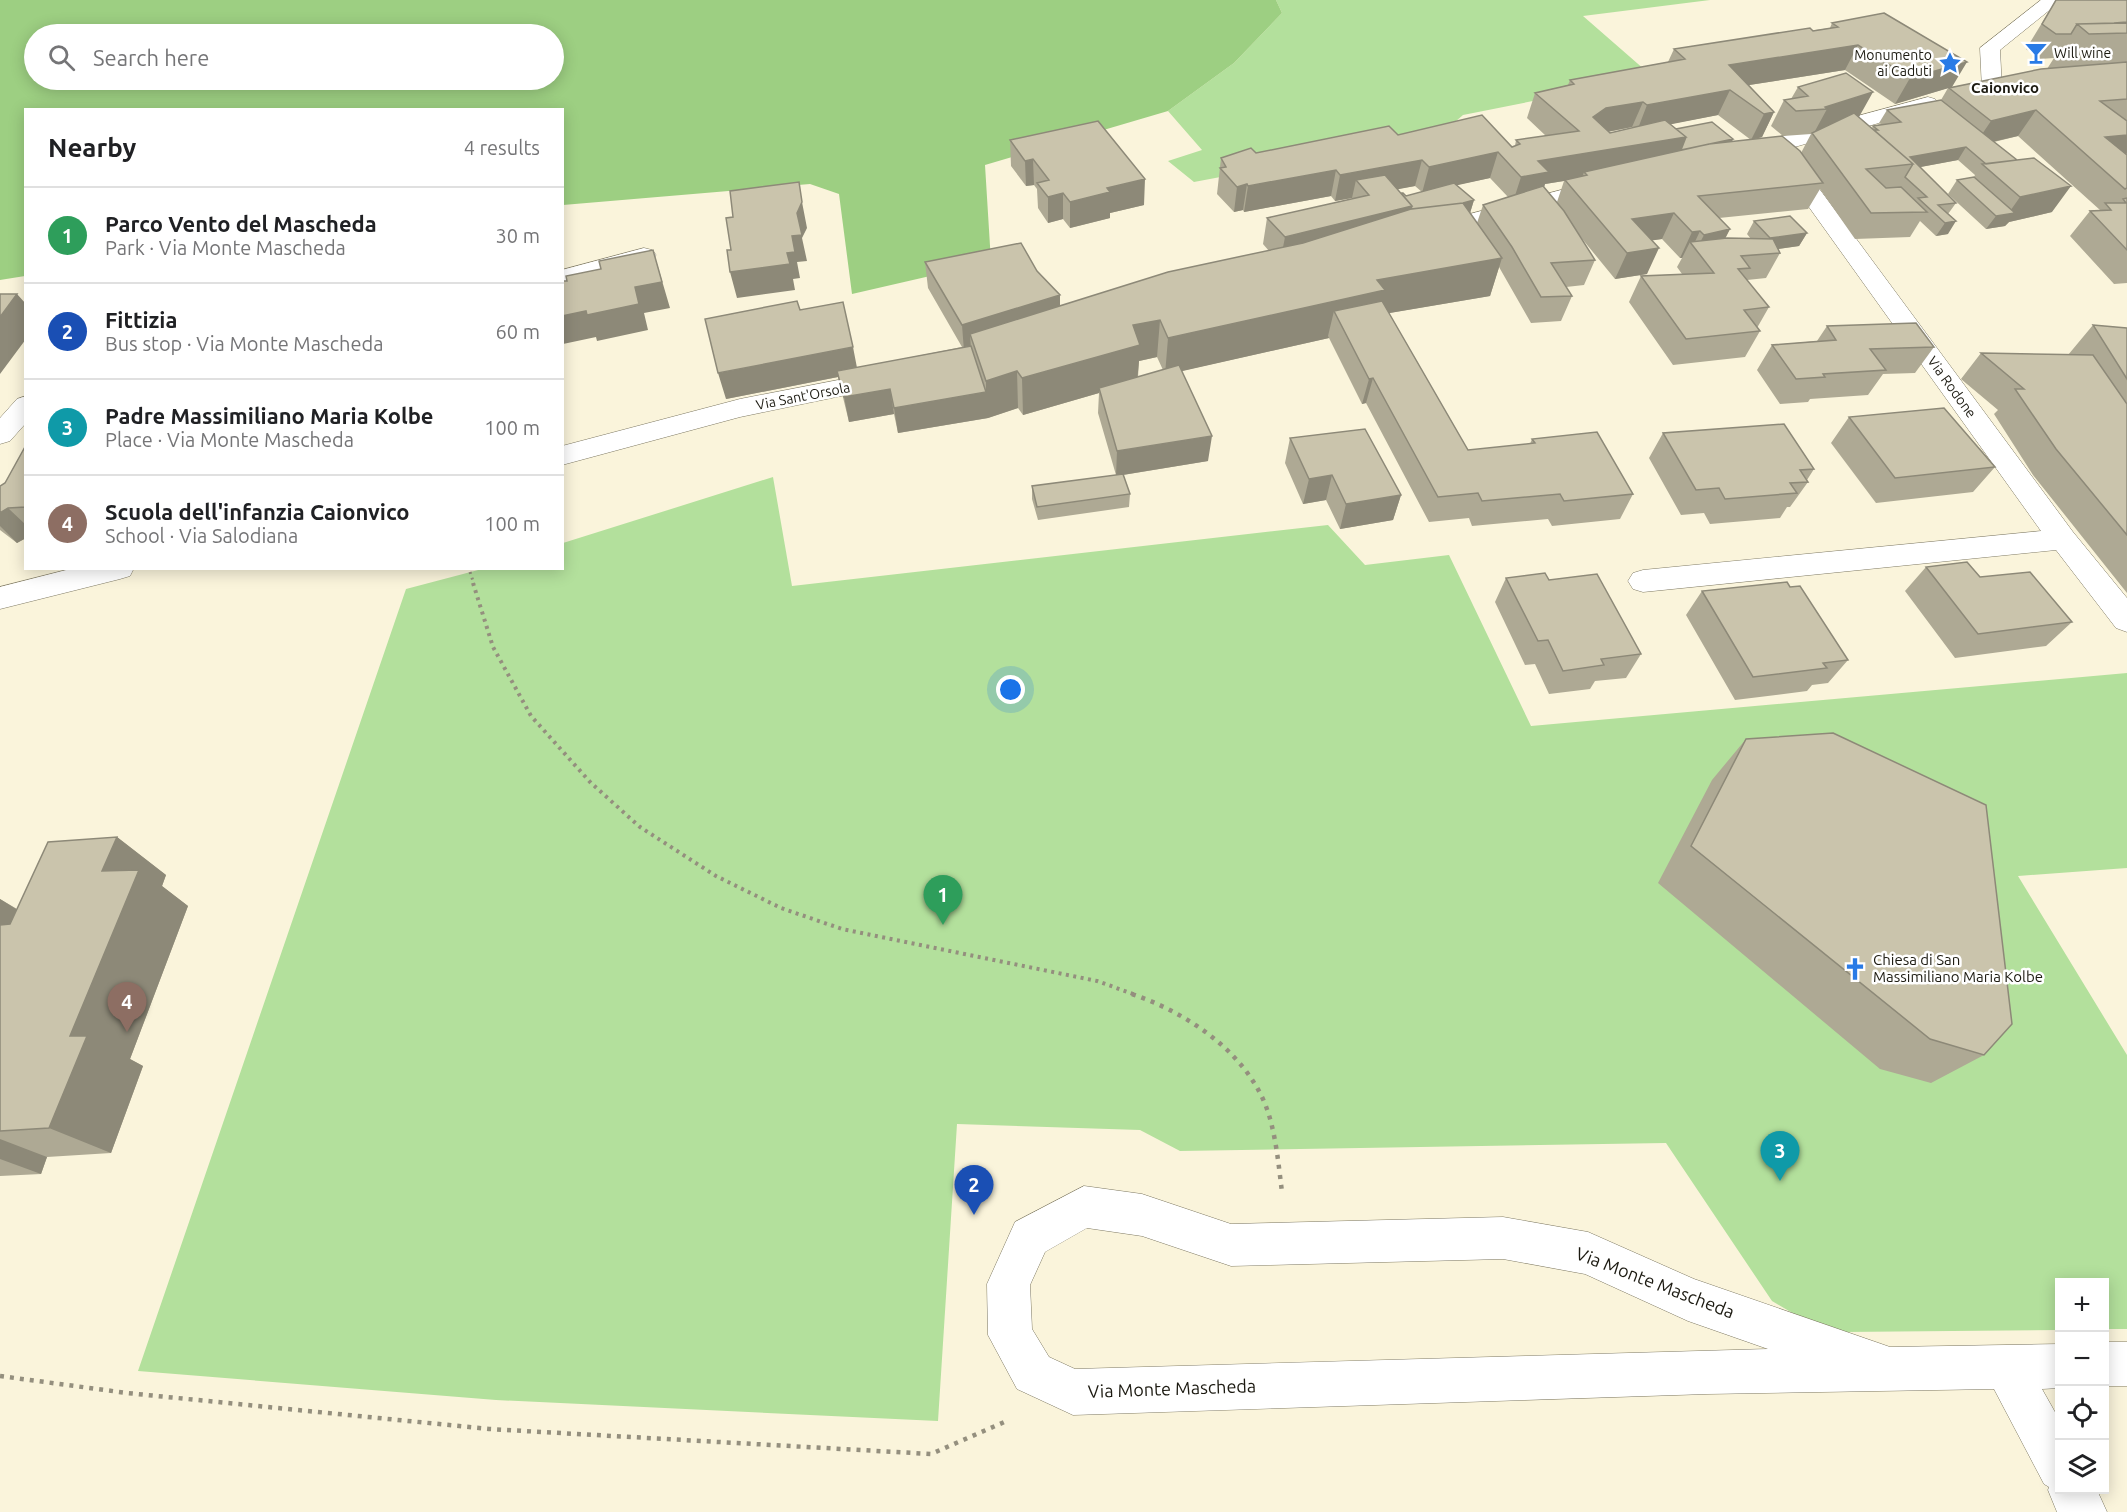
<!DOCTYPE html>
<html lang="en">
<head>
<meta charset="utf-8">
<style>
	:root { --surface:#fff; --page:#f6f6f6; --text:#202124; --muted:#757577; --line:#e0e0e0; --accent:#297be6 }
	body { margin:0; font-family:Ubuntu,sans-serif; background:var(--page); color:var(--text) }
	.controls { position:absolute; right:18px; bottom:18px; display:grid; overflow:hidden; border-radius:0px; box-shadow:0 3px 15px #0003 }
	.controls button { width:54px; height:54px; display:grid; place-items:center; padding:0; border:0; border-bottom:2px solid var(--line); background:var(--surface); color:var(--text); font:30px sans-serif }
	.you { position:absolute; left:1011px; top:690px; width:21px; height:21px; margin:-15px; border:4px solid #fff; border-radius:50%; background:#1a73e8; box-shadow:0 0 0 9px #1a73e833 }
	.badge { display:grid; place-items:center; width:39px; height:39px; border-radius:50%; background:var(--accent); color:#fff; font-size:20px; font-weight:700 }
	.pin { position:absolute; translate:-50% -50px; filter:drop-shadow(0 2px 3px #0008) }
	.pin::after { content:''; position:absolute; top:32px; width:21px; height:18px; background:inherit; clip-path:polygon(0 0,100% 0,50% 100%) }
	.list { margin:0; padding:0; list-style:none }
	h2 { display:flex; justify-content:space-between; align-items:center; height:78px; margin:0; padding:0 24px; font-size:26px }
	h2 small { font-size:20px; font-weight:400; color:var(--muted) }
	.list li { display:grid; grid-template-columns:39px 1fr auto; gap:18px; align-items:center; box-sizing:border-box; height:96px; padding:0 24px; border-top:2px solid var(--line) }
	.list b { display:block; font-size:22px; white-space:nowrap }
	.list p { margin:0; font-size:20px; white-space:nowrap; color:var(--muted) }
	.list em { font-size:20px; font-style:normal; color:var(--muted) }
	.icon { flex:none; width:33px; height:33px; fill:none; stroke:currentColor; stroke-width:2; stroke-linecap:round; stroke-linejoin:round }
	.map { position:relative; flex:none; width:2127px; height:1512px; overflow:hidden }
	.search { position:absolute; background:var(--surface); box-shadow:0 3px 15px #0003; left:24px; top:24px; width:540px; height:66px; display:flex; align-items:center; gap:15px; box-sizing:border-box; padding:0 21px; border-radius:33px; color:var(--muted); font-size:22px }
	.panel { position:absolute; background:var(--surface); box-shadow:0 3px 15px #0003; left:24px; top:108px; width:540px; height:462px; border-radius:0px }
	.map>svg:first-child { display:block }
	.green { fill:#b3e09c }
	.forest { fill:#9dcf82; fill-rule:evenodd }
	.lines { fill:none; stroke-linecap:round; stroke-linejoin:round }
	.minor-casing { stroke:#7e7963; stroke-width:1 }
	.path-far2 { stroke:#948f7e; stroke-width:3; stroke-dasharray:2 4; stroke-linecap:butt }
	.path-far1 { stroke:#948f7e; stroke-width:4; stroke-dasharray:3 4.5; stroke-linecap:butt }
	.path { stroke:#948f7e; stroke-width:4.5; stroke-dasharray:4 6; stroke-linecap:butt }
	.minor { fill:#fff; fill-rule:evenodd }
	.wall { fill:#aea994; fill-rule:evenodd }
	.shaded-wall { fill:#8d8978 }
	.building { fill:#cac4ac; stroke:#8d8978; stroke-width:1.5 }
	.labels { text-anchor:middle; stroke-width:5; stroke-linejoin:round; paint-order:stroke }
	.far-poi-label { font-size:14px; fill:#1c1a11; stroke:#fff; text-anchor:start }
	.far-street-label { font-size:14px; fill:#1c1a11; stroke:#fff }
	.far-quarter-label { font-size:15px; font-weight:bold; fill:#1c1a11; stroke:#fff }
	.poi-label { font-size:15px; fill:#1c1a11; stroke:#fff; text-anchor:start }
	.near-street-label { font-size:18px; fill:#1c1a11; stroke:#fff }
</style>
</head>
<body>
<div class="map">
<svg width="2127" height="1512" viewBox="0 0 2127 1512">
	<rect width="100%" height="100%" fill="#faf4db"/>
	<path class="green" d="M1276,0H1710L1583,16L1653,77L1463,115L1439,136L1194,182L1168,161L1202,150L1168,111L1234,63L1282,13Z
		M773,477L792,586L1328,525L1365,565L1449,555L1531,726L2127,673V868L2018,876L2127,1055V1329H2105L2104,1282H2060L2059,1330L1843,1332L1811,1324L1772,1301L1666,1143L1180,1151L1140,1130L957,1124L938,1421L496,1400L138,1371L406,589L482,569L562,568L563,543Z"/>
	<path class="forest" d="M0,0H1276L1282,13L1234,63L1168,111L985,165L991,262L852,294L839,194L810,184L563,205L562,110H26L25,276L0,280ZM34,34H554V80H34Z"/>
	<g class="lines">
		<g class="minor-casing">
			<path id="minor" d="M2041,0H2062L2000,50L2002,89L1999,93H1985L1982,89L1980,48Z
				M1928,97L1935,99L1938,103L1935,107L1770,154L1747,159L1739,158L1736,153L1739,148Z
				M1787,154L1795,156L2073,532L2127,598V632L2116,628L2056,550L1643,592L1633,589L1628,581L1633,573L1643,570L2041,531L1776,161L1779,156Z
				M1603,179L1611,181L1614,186L1611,191L1432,238L1424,236L1420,231L1424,226Z
				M644,248L652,250L656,255L652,260L562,284V270Z
				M885,371L894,373L898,379L894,385L740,417L562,465V446L740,399Z
				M26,396V423L10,441L0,444V418L17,399Z
				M74,568H134L130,576L120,579L0,609V587Z
				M1084,1186L1142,1194L1231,1224L1503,1217L1588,1232L1694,1279L1890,1347L2060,1344V1388L2042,1389L2060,1421V1490H2097L2107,1512H2057L2048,1490L2049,1487L2044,1484L1994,1389L1707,1394L1073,1415L1017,1389L988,1335L987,1284L1015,1222ZM1087,1228L1142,1236L1231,1266L1503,1259L1585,1274L1688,1321L1768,1349L1075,1369L1049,1357L1032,1329L1030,1285L1045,1252Z
				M2104,1342H2127V1386H2104Z"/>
		</g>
		<path class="path-far2" d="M470,572L474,584"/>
		<path class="path-far1" d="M473,583L493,647L531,716L591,783L640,827L716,876L781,908L842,929L1097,981L1136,995"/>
		<path class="path" d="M1132,994C1182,1011 1235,1045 1260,1093C1275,1121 1278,1161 1282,1192
			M0,1376L127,1393L489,1429L931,1454L1009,1420"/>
		<use href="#minor" class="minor"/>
	</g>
	<path class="wall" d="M2056,0H2127V283L2114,284L2070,236L2090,211L2100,210L2018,136L1994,142L2052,212L2009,222L2005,226L1986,229L1948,194L1957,180L1974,177L1975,175L1958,160L1920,167L1956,203L1948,214V234L1936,236L1920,221L1910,237L1855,239L1820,189L1808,209L1719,218L1730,229L1725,238L1751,239L1747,234L1754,221L1807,233L1799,246L1778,249L1780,253L1766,278L1747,280L1769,307L1757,328L1760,331L1745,357L1673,365L1629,302L1641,276L1682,274L1677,267L1682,258H1680L1662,239L1652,240L1647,274L1615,279L1579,235L1595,260L1584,285L1566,287L1572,296L1561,321L1531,323L1499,267L1490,296L1389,313L1468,450L1530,444L1532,439L1633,494L1620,519L1552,526L1548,519L1472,526L1469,518L1429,522L1366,403L1362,404L1329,338L1181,371L1208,461L1123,475L1130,494L1129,507L1038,520L1032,499V486L1116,475L1098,413L1099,393L1023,415L1018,408L988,418L898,433L894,414L849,422L838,377L726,399L800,310L857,368L962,347L928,288L925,262L1037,271L1060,295V306L1269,251L1263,244L1267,218L1352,199V198L1335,201L1331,196L1244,212L1243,210L1234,212L1217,194L1221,158L1256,153L1398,135L1512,147L1515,146L1516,140L1546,136L1527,118L1535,93L1568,85L1570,80L1668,62L1674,49L1830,28L1832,23L1952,87L2047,69L2054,58L2040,59L2026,49ZM1845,70L1895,104L1948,88L1941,100L1887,110L1879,123L1881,124L1873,126L1872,128L1859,117L1798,87L1791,99L1784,100L1771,126L1783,136L1811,134L1801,153L1752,140L1762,137L1774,112L1749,85ZM1718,115L1751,140L1732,142L1733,139L1676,129L1670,124ZM1632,127L1633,128L1610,133L1608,132ZM1490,178L1508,197L1483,205L1477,223L1470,213L1474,200L1456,185ZM1564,181L1557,202L1544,188L1545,184ZM1415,186L1422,192L1406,196L1401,193L1397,189ZM1157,357L1163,370L1138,377L1139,361Z
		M1010,140L1144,205L1110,213V218L1070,228L1063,219L1048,223L1038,208L1037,189L1034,185L1026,186L1011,166Z
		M2093,325L2127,328V593L2033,475L1994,414L1998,410L1961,379L1981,353L2068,355Z
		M1827,326L1934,347L1915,373L1883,374L1868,395L1810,399L1808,402L1780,404L1757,370L1772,345L1817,341Z
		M1849,417L1995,467L1973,492L1876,503L1831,443Z
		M1663,433L1814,469L1807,480L1808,482L1790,507H1787L1780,518L1710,524L1704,513L1681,515L1649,458Z
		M1290,438L1401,495L1393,520L1340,529L1326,500L1303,504L1285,463Z
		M26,445V538L17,543L0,530V486L5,483Z
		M1926,567L1980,577L2072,622L2046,646L1955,658L1905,591Z
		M1506,578L1549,580L1641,654L1626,678L1595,681L1590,689L1549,694L1535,664L1525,665L1495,602Z
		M1790,587L1848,660L1828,683L1812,685L1807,691L1735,700L1686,615L1702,591Z
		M1746,739L1984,1055L1931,1083L1880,1069L1658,883L1712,780Z
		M117,837L166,875L162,886L188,906L130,1059L143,1066L111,1153L47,1157L41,1174L0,1176V899L17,909Z"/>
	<path class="shaded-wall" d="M1858,45L1845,70L1717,90L1729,65Z
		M1967,62L1952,87L1895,104L1910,78Z
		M1730,90L1718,115L1637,131L1647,105Z
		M1873,92L1859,117L1815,131L1827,109L1825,107Z
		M1643,102L1632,127L1596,134L1593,117L1606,108Z
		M2036,110L2018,136L1974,146L1991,121Z
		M1774,112L1762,137L1751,140L1764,114Z
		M2127,135V153L2123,158L2105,137Z
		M1686,137L1733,139L1727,152L1587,175L1584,172L1582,178L1545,184L1540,197L1513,202L1521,177L1538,161Z
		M1966,147L1958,160L1910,169L1913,164L1910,157Z
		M1498,152L1490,178L1422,193L1429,167Z
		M1033,159L1034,185L1026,186L1025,161Z
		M1422,160L1415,186L1368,195L1356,180L1352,198L1335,201L1340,175Z
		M1336,170L1331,196L1244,212L1248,186Z
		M1145,179L1144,205L1110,213V218L1070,228V202L1107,188Z
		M1247,184L1243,210L1234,212L1237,187Z
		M2071,186L2052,212L2009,222L2005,226L1986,229L1996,216L2008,214L2020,197Z
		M1063,193V219L1048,223V197Z
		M1474,200L1470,213L1408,219Z
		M802,202L807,228L802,238L807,261L797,262L800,278L793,279L795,290L737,298L730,272L787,253L797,213Z
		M1412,206L1405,232L1280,263L1285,237Z
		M1674,213L1662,239L1621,245L1632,219Z
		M1956,221L1948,234L1936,236L1945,223Z
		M1730,229L1717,255L1696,250L1704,235Z
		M1700,231L1693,246L1690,242L1682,258H1680L1692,232Z
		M1807,233L1799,246L1763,251L1770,238Z
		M1659,248L1647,274L1615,279L1627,253Z
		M653,250L670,308L644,313L648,330L597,341L596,337L563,344L564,353L562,354V316L635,287Z
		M1502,258L1490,296L1378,315L1334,311L1328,336L1329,338L1165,375L1168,338L1377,280Z
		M17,294L26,304V339L0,374V317Z
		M1060,295V321L970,334L971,349L964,351L962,325Z
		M1160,320L1157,357L1139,361L1137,382L1099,388V393L1023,415L1022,378L1133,325Z
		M853,347L858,373L726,399L718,373Z
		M1017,371L1018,408L988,418L898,433L894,408L986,392V381Z
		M1373,378L1366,403L1362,404L1369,379Z
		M890,389L894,414L849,422L844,397Z
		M1212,436L1208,461L1116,476L1117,451Z
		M1332,475L1326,500L1303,504L1309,479Z
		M1401,495L1393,520L1340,529L1346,504Z
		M8,508L26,525V538L17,543L0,526V513Z
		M117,837L166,875L162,886L188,906L130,1059L143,1066L111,1153L49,1128L70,1036L102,871Z
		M0,899L21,912L0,957Z
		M0,1139L47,1157L41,1174L0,1159Z"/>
	<path class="building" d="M2056,0H2127V22L2114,23H2115L2077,24L2071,34H2056L2042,24Z
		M1884,13L1967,62L1910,78L1858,45L1729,65L1774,112L1764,114L1730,90L1647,105L1643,102L1606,108L1593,117L1610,133L1665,120L1686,137L1538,161L1549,172L1521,177L1498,152L1429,167L1422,160L1340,175L1336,170L1248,186L1247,184L1237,187L1220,168L1226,167L1221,158L1251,148L1256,153L1389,126L1398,135L1482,115L1512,147L1520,144L1516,140L1579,131L1535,93L1574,84L1570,80L1685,59L1674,49L1810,28L1813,31L1838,27L1832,23Z
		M2127,23V33L2089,34L2077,24Z
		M2127,62V99L2100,101L2127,121V135L2105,137L2127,155V188L2125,189L2036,110L1991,121L1949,88L2041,69Z
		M1846,73L1873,92L1825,107L1827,109L1796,111L1784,100L1808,96L1798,87Z
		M1941,100L2017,160L1986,164L1966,147L1910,157L1956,203L1938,205L1956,221L1945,223L1918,198L1927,197L1905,177L1913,164L1874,130H1878L1873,126L1901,122L1887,110Z
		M1854,113L1913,164L1866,169L1886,188L1901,187L1927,212L1871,213L1812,133Z
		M1098,121L1145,179L1107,188L1110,192L1070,202L1063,193L1048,197L1037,183L1049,180L1033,159L1025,161L1010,140Z
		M1712,122L1733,139L1681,150L1686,137L1676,129Z
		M1782,136L1800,151L1823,183L1698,196L1730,229L1704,235L1700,231L1692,232L1674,213L1632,219L1659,248L1627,253L1565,180L1587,175L1584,172L1709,144Z
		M2034,158L2071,186L2020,197L1982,164Z
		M1385,175L1412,206L1285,237L1267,218L1369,195L1356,180Z
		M1974,177L2015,213L1996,216L1957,180Z
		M799,182L802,202L797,213L802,235L792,236L795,252L787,253L790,264L730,272L727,250H731L726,218L733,217L730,191Z
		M1454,183L1474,200L1463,203L1411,209L1412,206L1401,193H1403L1406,196Z
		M1543,186L1564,211L1595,260L1551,263L1572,296L1541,297L1512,247L1483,205Z
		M2127,198V250L2090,211L2111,210L2105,203H2126L2123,199Z
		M1463,203L1502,258L1377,280L1385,290L1168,338L1160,320L1133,325L1140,345L1022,378L1017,371L986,381L970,334L1168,272L1303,243L1411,209Z
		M1790,216L1807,233L1770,238L1754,221Z
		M1727,238L1773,239L1780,253L1741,256L1750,268L1738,269L1769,307L1744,310L1760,331L1686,339L1641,276L1714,273L1690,242Z
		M1021,243L1037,271L1060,295L962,325L925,262Z
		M653,250L662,282L635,287L639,304L587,315L586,311L562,316V281H567L566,276L601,269L599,261Z
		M0,294H17L0,317Z
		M797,301L800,310L843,302L853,347L718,373L705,319Z
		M1382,301L1468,450L1535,443L1532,439L1597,432L1633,494L1564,501L1560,494L1482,501L1478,493L1438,497L1373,378L1369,379L1334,311Z
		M1916,323L1934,347L1870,349L1886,370L1823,374L1825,377L1796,379L1772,345L1836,340L1827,326Z
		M2093,325L2127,328V379Z
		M971,346L986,392L894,408L890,389L844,397L837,371Z
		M1981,353L2093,355L2127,404V535L2056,449L2015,389H2024Z
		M1179,365L1212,436L1117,451L1099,388Z
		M1944,408L1995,467L1895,478L1849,417Z
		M1784,424L1814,469L1800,470L1808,482L1790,483L1797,493L1725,499L1719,488L1696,490L1663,433Z
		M1365,429L1401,495L1346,504L1332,475L1309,479L1290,438Z
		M26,445V507L8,508L0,513V486L5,483Z
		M1123,474L1130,494L1037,507L1032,486Z
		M1967,562L1980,577L2030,572L2072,622L1978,634L1926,567Z
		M1545,573L1549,580L1597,574L1641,654L1601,659L1604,665L1563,671L1548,640L1538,641L1506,578Z
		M1787,582L1790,587L1800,586L1848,660L1823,663L1827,668L1753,677L1702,591Z
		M1833,733L1986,805L2012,1024L1984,1055L1930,1039L1691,846L1746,739Z
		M117,837L102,871L139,870L70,1036H87L49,1128L0,1131V925L10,924L48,842Z"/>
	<defs>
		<g id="bar-bare" transform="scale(1.8)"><path d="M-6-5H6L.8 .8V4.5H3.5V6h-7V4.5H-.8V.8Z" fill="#297be6" stroke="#fff" stroke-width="2.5" paint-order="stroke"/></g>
		<g id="sight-bare" transform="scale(1.8)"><path d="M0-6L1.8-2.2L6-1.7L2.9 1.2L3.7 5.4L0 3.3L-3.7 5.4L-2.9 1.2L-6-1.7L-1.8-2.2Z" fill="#297be6" stroke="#fff" stroke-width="2.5" paint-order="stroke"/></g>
		<g id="church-bare" transform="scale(1.8)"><path d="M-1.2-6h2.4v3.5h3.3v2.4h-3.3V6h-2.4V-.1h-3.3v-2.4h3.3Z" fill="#297be6" stroke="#fff" stroke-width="2.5" paint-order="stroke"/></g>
	</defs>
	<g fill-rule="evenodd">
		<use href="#bar-bare" x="2036" y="53"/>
		<use href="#sight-bare" x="1950" y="63"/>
		<use href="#church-bare" x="1855" y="969"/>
	</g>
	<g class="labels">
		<g class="far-poi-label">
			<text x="2054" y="58">Will wine</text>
			<text x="1932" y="60" text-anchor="end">Monumento<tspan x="1932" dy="16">ai Caduti</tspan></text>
		</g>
		<g class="far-street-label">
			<text transform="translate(1952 387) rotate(54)" y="5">Via Rodone</text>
			<text transform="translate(803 396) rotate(-11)" y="5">Via Sant'Orsola</text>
		</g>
		<g class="far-quarter-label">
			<text x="2005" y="93">Caionvico</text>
		</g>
		<g class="poi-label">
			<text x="1873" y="965">Chiesa di San<tspan x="1873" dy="17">Massimiliano Maria Kolbe</tspan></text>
		</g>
		<g class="near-street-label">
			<text transform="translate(1655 1283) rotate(21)" y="6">Via Monte Mascheda</text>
			<text transform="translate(1172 1389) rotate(-2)" y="6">Via Monte Mascheda</text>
		</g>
	</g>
</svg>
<div class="controls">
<button>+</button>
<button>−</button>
<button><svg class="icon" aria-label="locate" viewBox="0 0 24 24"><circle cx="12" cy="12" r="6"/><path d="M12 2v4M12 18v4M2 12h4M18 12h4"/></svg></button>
<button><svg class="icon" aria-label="layers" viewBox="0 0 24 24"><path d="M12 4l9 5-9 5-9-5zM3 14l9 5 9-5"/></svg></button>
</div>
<div class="you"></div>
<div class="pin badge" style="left:943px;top:925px;background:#2e9e5b">1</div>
<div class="pin badge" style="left:974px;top:1215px;background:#1a4fb4">2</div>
<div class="pin badge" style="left:1780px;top:1181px;background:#0f9aa8">3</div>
<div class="pin badge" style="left:127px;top:1032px;background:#8d6e63">4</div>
<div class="search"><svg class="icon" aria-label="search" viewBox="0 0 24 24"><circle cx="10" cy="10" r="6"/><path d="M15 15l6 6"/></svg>Search here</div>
<section class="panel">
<h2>Nearby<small>4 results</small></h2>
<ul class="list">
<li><span class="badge" style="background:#2e9e5b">1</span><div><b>Parco Vento del Mascheda</b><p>Park · Via Monte Mascheda</p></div><em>30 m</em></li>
<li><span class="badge" style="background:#1a4fb4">2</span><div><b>Fittizia</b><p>Bus stop · Via Monte Mascheda</p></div><em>60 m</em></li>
<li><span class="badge" style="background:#0f9aa8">3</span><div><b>Padre Massimiliano Maria Kolbe</b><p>Place · Via Monte Mascheda</p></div><em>100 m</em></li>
<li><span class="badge" style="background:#8d6e63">4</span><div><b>Scuola dell'infanzia Caionvico</b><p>School · Via Salodiana</p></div><em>100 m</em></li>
</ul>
</section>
</div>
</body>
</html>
